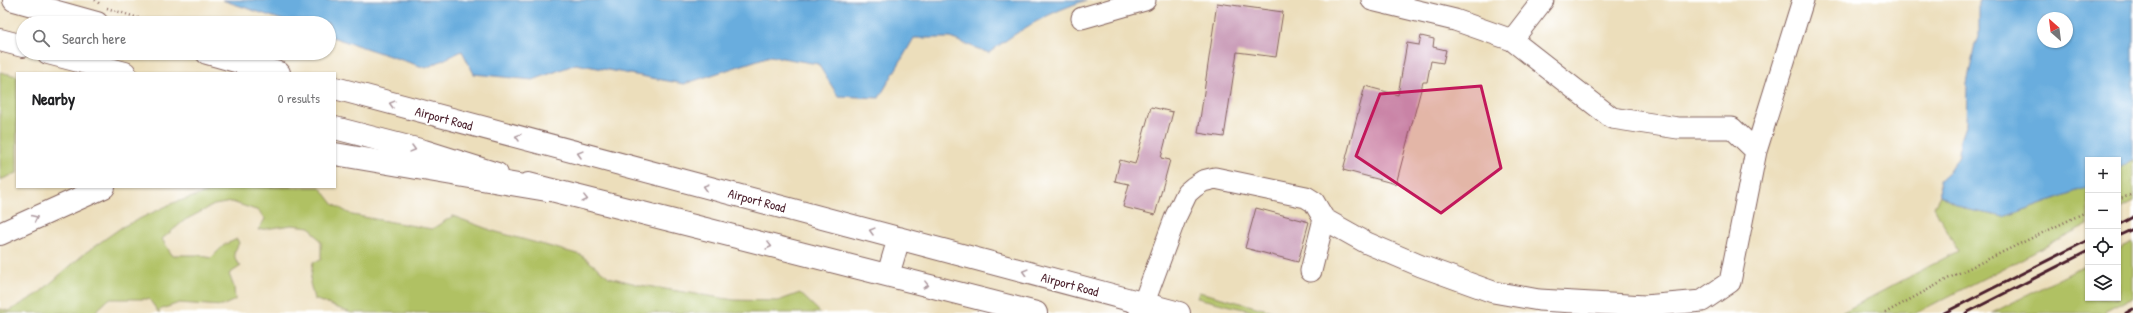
<!DOCTYPE html>
<html lang="en">
<head>
<meta charset="utf-8">
<style>
	:root { --surface:#fff; --page:#f2f2f2; --text:#202124; --muted:#757577; --line:#e0e0e0 }
	body { margin:0; font-family:"Patrick Hand",sans-serif; background:var(--page); color:var(--text) }
	.controls { position:absolute; right:12px; bottom:12px; display:grid; overflow:hidden; border-radius:0px; box-shadow:0 1px 3px #0004 }
	.controls button { width:36px; height:36px; display:grid; place-items:center; padding:0; border:0; border-bottom:1px solid var(--line); background:var(--surface); color:var(--text); font:20px sans-serif }
	.compass { position:absolute; left:2037px; top:12px; width:36px; height:36px; border-radius:50%; background:var(--surface); box-shadow:0 1px 3px #0004; rotate:332deg }
	.list { margin:0; padding:0; list-style:none }
	h2 { display:flex; justify-content:space-between; align-items:center; height:52px; margin:0; padding:0 16px; font-size:17px }
	h2 small { font-size:13px; font-weight:400; color:var(--muted) }
	.icon { flex:none; width:22px; height:22px; fill:none; stroke:currentColor; stroke-width:2; stroke-linecap:round; stroke-linejoin:round }
	.map { position:relative; flex:none; width:2133px; height:313px; overflow:hidden }
	.search { position:absolute; background:var(--surface); box-shadow:0 1px 3px #0004; left:16px; top:16px; width:320px; height:44px; display:flex; align-items:center; gap:10px; box-sizing:border-box; padding:0 14px; border-radius:22px; color:var(--muted); font-size:15px }
	.panel { position:absolute; background:var(--surface); box-shadow:0 1px 3px #0004; left:16px; top:72px; width:320px; height:116px; border-radius:0px }
	.map>svg:first-child { display:block }
	.green { fill:#b0c164; stroke:#7d7048 }
	.water { fill:#69adde; stroke:#5a6684; fill-rule:evenodd }
	.building { fill:#cb9eb9 }
	.lines { fill:none; stroke-linecap:round; stroke-linejoin:round }
	.minor-casing { stroke:#83625d; stroke-width:23 }
	.major-casing { stroke:#83625d; stroke-width:24 }
	.highway-casing { stroke:#83625d; stroke-width:24 }
	.path { stroke:#83625d; stroke-width:2.5; stroke-dasharray:1 3; stroke-linecap:butt }
	.minor { stroke:#fff; stroke-width:21 }
	.major { stroke:#fff; stroke-width:22 }
	.highway { stroke:#fff; stroke-width:22 }
	.rail { stroke:#4a1f2b; stroke-width:3 }
	.oneway { stroke:#ae9aa0 }
	.marked { fill:#c2185b; fill-opacity:0.2; stroke:#c2185b; stroke-width:3; stroke-linejoin:round }
	.labels { text-anchor:middle; stroke-width:4; stroke-linejoin:round; paint-order:stroke }
	.street-label { font-size:13px; fill:#4a1f2b; stroke:#fff }
</style>
</head>
<body>
<div class="map">
<svg width="2133" height="313" viewBox="0 0 2133 313">
	<rect width="100%" height="100%" fill="#fff"/>
	<filter id="ink" filterUnits="userSpaceOnUse"><feTurbulence type="fractalNoise" baseFrequency=".025" numOctaves="2"/><feDisplacementMap in="SourceGraphic" scale="8" xChannelSelector="R" yChannelSelector="G"/><feConvolveMatrix kernelMatrix="1 2 1 2 8 2 1 2 1" color-interpolation-filters="sRGB"/></filter>
	<filter id="wash" filterUnits="userSpaceOnUse"><feTurbulence type="fractalNoise" baseFrequency=".012" numOctaves="4" result="noise"/><feDisplacementMap in="SourceGraphic" scale="16" xChannelSelector="R" yChannelSelector="G"/><feGaussianBlur stdDeviation="0.9" result="paint"/><feColorMatrix in="noise" values="0 0 0 0 0 0 0 0 0 0 0 0 0 0 0 0 0 1.4 0 .05"/><feComposite in="paint" operator="in"/></filter>
	<g filter="url(#wash)">
		<rect width="100%" height="100%" fill="#ecdebb"/>
		<path class="green" d="M0,72L17,76V173L0,180Z
			M2133,159V202L2118,210V169Z
			M225,187H320L333,204L352,215L432,229L453,216L493,231L581,255L609,277L640,285L734,300L778,301L800,293L821,313H351L314,299L310,283L313,262L321,260V242L310,227L292,225L258,230L265,219L259,211L232,202L214,205L185,220L162,239L172,255H198L211,258L224,245L237,239L239,243L234,253L236,261L241,266L229,274L234,287L235,300L222,306L179,303L159,310V313L149,299H109L94,313H0V309L9,311L38,294L85,253L122,227L173,203Z
			M2088,187V225L1916,313H1841L1958,251L1934,207L1940,195L1965,209L2004,217Z
			M2133,242V297L2102,313H1992L2088,264V298H2118V249Z
			M1199,292L1279,313H1260L1197,298Z"/>
		<path class="water" d="M222,0H1087C1051,11 1018,30 989,53L950,38H914L879,98L838,96L818,64L770,56L684,84L576,64L533,80L474,74L462,51L426,68L329,36V23H291Z
			M1979,0H2133V159L2118,169V160H2088V187L2004,217L1965,209L1940,195L1939,180L1950,170L1959,155L1960,140L1966,123L1967,84L1974,49L1979,37ZM2043,18H2067V42H2043Z"/>
		<g id="blocks">
			<path class="building" d="M1217,3L1283,12L1276,57L1237,52L1224,137L1198,133Z
				M1421,36L1434,39L1433,47L1446,50L1443,63L1431,61L1427,82H1423L1396,184L1343,170L1365,86L1398,95L1407,43L1419,45Z
				M1151,107L1173,112L1161,158L1170,160L1155,215L1123,207L1129,184L1115,181L1120,160L1135,164Z
				M1256,208L1309,222L1298,262L1245,248Z"/>
		</g>
	</g>
	<g filter="url(#ink)">
		<use href="#blocks" fill-opacity="0" stroke="#83625d" stroke-width="1"/>
		<g class="lines">
			<g class="minor-casing">
				<path id="minor" d="M1082,18L1145,0
					M1512,40L1543,0
					M1756,151L1803,0
					M1324,219L1367,243L1421,266L1493,292L1539,300L1645,306L1702,301L1730,282L1756,151L1732,128H1678L1612,118L1512,40L1455,20L1372,0
					M1140,313L1176,216L1187,193L1194,187L1203,181L1215,178L1306,197L1314,202L1324,219L1311,271"/>
			</g>
			<g class="major-casing">
				<path id="major" d="M14,0L97,23
					M0,40L23,46
					M48,53L125,73
					M207,53L279,73
					M335,88L1179,313
					M335,128L424,151L497,174
					M528,184L1036,313
					M888,275L899,238"/>
			</g>
			<g class="highway-casing">
				<path id="highway" d="M335,154L547,190
					M0,234L104,187"/>
			</g>
			<path class="path" d="M95,0L101,5
				M107,8L154,23
				M2118,200L2133,194
				M1885,313L1955,275L2088,211"/>
			<use href="#minor" class="minor"/>
			<use href="#major" class="major"/>
			<use href="#highway" class="highway"/>
			<path class="rail" d="M2118,225L2133,217
				M2118,236L2133,229
				M1944,313L2088,240
				M1966,313L2088,251
				M2126,313L2133,309"/>
		</g>
		<defs><path id="oneway-chevron" d="M-2-3.5L2.5 0L-2 3.5" fill="none" stroke-width="1.6" stroke-linecap="round" stroke-linejoin="round"/></defs>
		<g class="oneway">
			<use href="#oneway-chevron" transform="translate(392 104) rotate(-165)"/>
			<use href="#oneway-chevron" transform="translate(518 137) rotate(-165)"/>
			<use href="#oneway-chevron" transform="translate(413 149) rotate(15)"/>
			<use href="#oneway-chevron" transform="translate(580 154) rotate(-165)"/>
			<use href="#oneway-chevron" transform="translate(706 187) rotate(-165)"/>
			<use href="#oneway-chevron" transform="translate(585 199) rotate(14)"/>
			<use href="#oneway-chevron" transform="translate(35 218) rotate(-25)"/>
			<use href="#oneway-chevron" transform="translate(872 231) rotate(-165)"/>
			<use href="#oneway-chevron" transform="translate(769 246) rotate(14)"/>
			<use href="#oneway-chevron" transform="translate(1025 272) rotate(-165)"/>
			<use href="#oneway-chevron" transform="translate(926 285) rotate(14)"/>
		</g>
	</g>
	<path class="marked" d="M1481,86L1501,168L1441,213L1356,156L1380,94Z"/>
	<g class="labels">
		<g class="street-label">
			<text transform="translate(444 118) rotate(15)" y="5">Airport Road</text>
			<text transform="translate(757 200) rotate(15)" y="5">Airport Road</text>
			<text transform="translate(1070 284) rotate(15)" y="5">Airport Road</text>
		</g>
	</g>
</svg>
<div class="controls">
<button>+</button>
<button>−</button>
<button><svg class="icon" aria-label="locate" viewBox="0 0 24 24"><circle cx="12" cy="12" r="6"/><path d="M12 2v4M12 18v4M2 12h4M18 12h4"/></svg></button>
<button><svg class="icon" aria-label="layers" viewBox="0 0 24 24"><path d="M12 4l9 5-9 5-9-5zM3 14l9 5 9-5"/></svg></button>
</div>
<svg class="compass" viewBox="-18 -18 36 36"><path d="M0-13l5 13h-10z" fill="#e53935"/><path d="M0 13l5-13h-10z" fill="#757577"/></svg>
<div class="search"><svg class="icon" aria-label="search" viewBox="0 0 24 24"><circle cx="10" cy="10" r="6"/><path d="M15 15l6 6"/></svg>Search here</div>
<section class="panel">
<h2>Nearby<small>0 results</small></h2>
<ul class="list">
</ul>
</section>
</div>
</body>
</html>
